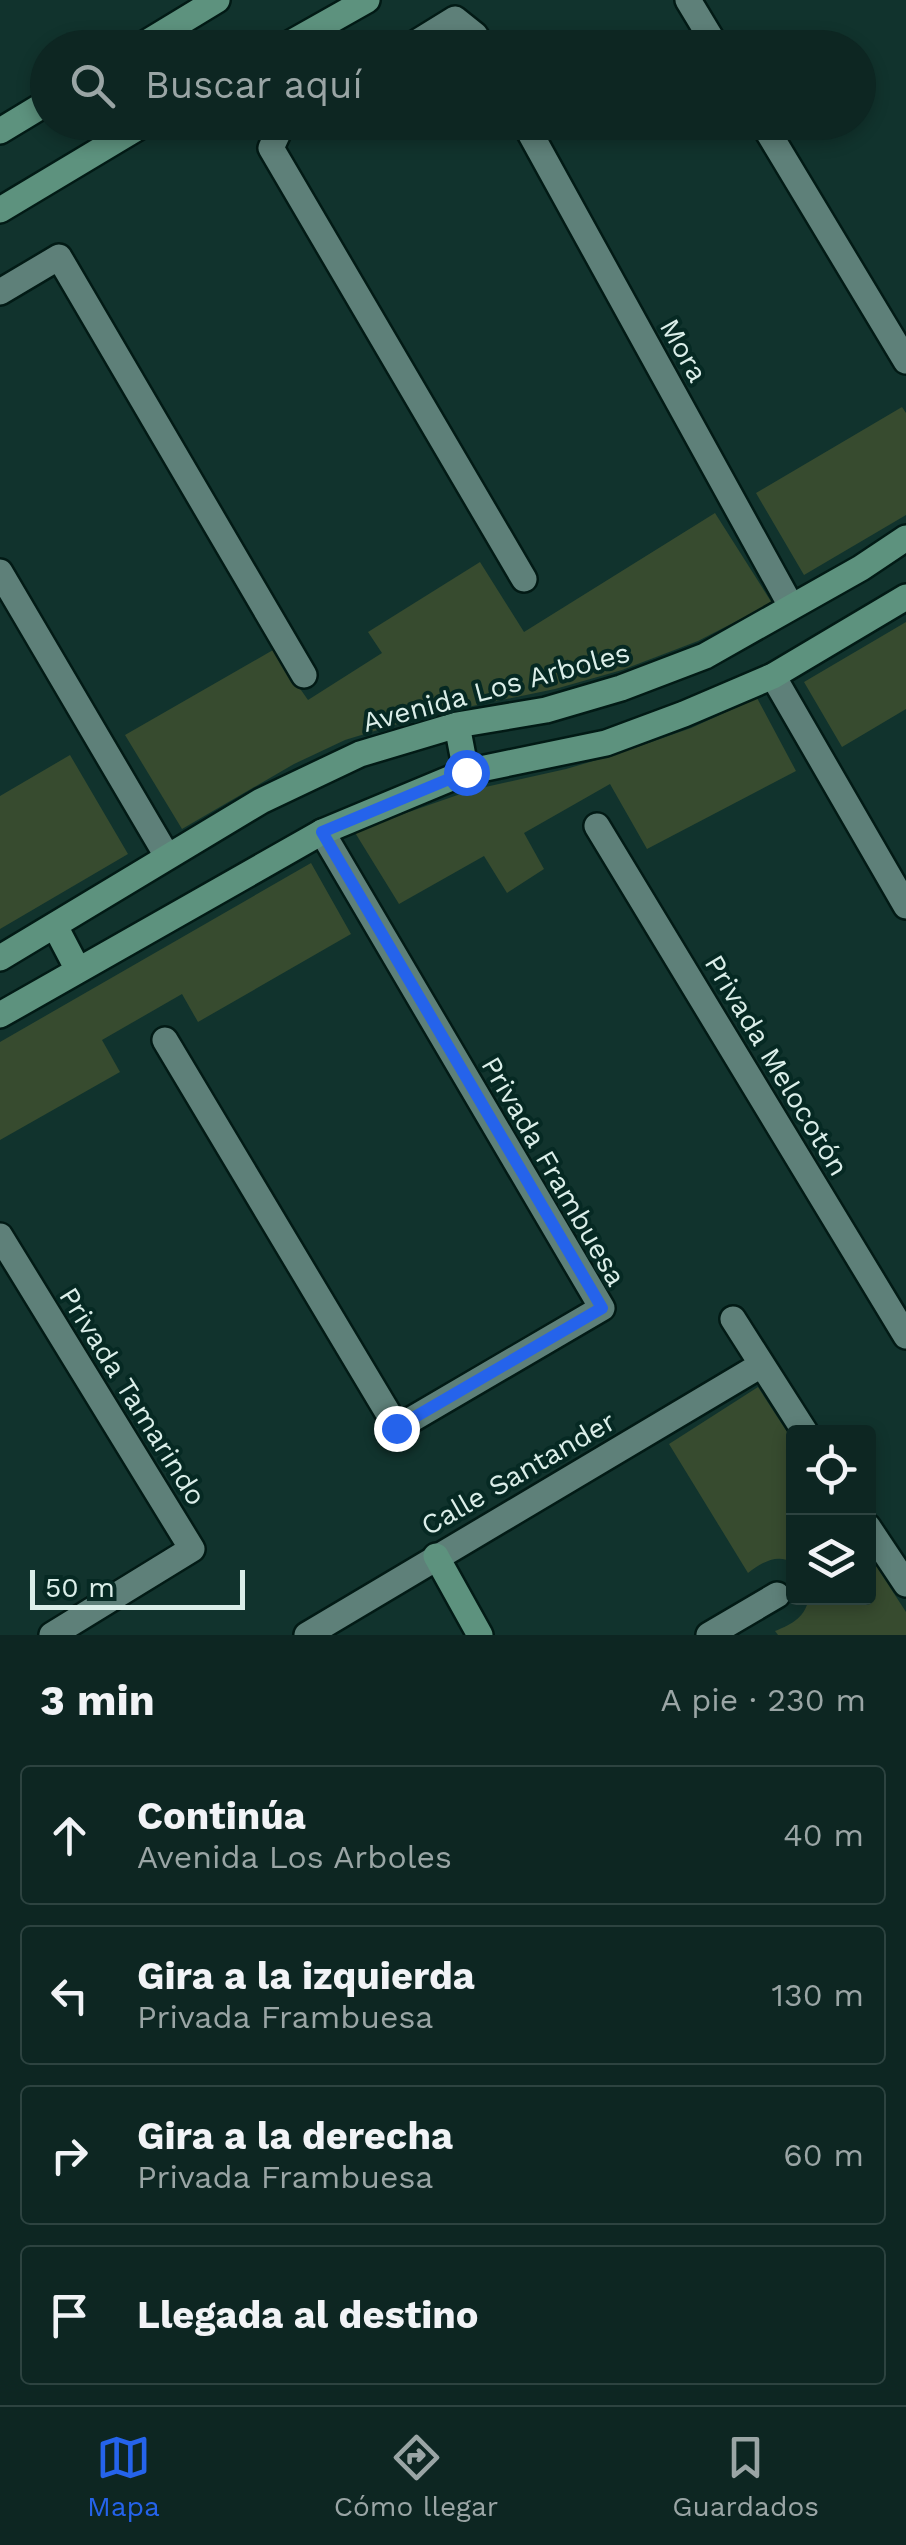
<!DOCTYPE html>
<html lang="es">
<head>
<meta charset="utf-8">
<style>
	:root { --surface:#0d2622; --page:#1b322f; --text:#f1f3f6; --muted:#9aa5a5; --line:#2d4340; --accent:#2563eb }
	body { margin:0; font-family:"Work Sans",sans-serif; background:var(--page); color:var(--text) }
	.controls { position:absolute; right:30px; bottom:30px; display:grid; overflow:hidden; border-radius:10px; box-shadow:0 5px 15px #0003 }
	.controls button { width:90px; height:90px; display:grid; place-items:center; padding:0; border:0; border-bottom:2px solid var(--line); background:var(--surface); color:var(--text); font:50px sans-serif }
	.scale { position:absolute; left:30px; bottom:25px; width:215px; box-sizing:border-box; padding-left:10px; border:5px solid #dbeee9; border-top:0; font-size:28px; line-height:35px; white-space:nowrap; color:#dbeee9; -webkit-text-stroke:8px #062923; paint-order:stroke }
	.stop { position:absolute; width:30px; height:30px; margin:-22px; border:8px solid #2563eb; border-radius:50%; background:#fff }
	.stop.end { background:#2563eb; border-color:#fff; box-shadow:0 2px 10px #0008 }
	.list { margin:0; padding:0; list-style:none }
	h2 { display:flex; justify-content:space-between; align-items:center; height:130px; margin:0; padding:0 40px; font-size:42px }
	h2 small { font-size:32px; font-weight:400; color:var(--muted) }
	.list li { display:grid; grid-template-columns:65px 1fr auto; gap:30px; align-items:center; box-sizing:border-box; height:140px; margin:0 20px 20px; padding:0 20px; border:2px solid var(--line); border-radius:10px }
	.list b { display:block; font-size:38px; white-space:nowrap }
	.list p { margin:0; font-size:32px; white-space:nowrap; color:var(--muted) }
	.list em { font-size:32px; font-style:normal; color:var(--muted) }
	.icon { flex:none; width:55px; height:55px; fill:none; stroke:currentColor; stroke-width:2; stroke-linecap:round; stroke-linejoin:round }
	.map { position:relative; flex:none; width:906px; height:1635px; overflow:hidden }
	.search { position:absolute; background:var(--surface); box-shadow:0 5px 15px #0003; left:30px; right:30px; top:30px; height:110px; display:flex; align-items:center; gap:25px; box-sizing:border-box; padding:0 35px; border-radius:55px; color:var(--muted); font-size:38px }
	.sheet { height:770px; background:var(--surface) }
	nav { display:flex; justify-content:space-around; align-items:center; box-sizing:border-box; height:140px; border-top:2px solid var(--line); background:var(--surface); font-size:28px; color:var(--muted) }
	nav a { display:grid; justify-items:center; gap:5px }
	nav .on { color:var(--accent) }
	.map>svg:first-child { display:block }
	.green { fill:#374b2f }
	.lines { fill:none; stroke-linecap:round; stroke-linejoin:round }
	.street-casing { stroke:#021a15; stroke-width:30 }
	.secondary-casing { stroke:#021a15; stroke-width:30 }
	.street { stroke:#5e8079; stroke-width:25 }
	.secondary { stroke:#5d927e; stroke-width:25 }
	.route { stroke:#2563eb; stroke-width:12 }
	.labels { text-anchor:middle; stroke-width:8; stroke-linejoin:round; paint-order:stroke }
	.street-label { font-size:28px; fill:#dbeee9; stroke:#062923 }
</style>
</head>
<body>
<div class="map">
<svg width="906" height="1635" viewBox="0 0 906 1635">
	<rect width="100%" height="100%" fill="#11332d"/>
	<path class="green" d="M902,407L906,413V515L804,575L756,493Z
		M715,513L772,603L698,641L622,670L555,689L424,716L345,740L294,764L182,829L125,735L273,650L308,700L382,653L368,632L480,562L524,632Z
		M906,622V709L842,747L804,682Z
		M757,698L796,771L647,849L610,784L524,833L544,869L507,893L484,856L399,904L354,831L472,790L566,769L617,754L691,728Z
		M70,755L128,854L0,929V796Z
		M311,863L351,934L198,1022L182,994L102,1040L120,1072L0,1140V1042Z
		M758,1387L793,1441V1563C778,1553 762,1562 748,1573L669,1444Z
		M869,1555L906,1612V1635H778L775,1631C793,1624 805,1617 809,1598H868Z"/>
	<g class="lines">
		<g class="street-casing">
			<path id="street" d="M688,0L717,48
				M408,48L455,19L475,35L482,48
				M283,122L271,148L524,579
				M524,122L791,606
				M762,122L906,361
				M0,292L59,257L304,675
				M0,572L167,856
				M773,676L906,906
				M597,826L906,1336
				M165,1040L397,1428L602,1308L322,832
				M0,1236L192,1549L52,1635
				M733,1319L805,1432
				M868,1527L906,1584
				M307,1635L761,1365
				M709,1635L777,1595"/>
		</g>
		<g class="secondary-casing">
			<path id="secondary" d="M138,48L217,0
				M282,48L367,0
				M0,131L48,102
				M0,210L147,122
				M457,725L466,772
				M55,926L78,970
				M0,958L261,801L360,754L457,725L546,710L621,688L705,656L861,568L906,538
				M0,1015L322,832L466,772L606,743L684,714L773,676L906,597
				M436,1556L480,1635"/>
		</g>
		<use href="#street" class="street"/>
		<use href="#secondary" class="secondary"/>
	</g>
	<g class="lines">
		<path class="route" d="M396,1428L602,1308L322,832L466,772"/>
	</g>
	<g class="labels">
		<g class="street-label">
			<text transform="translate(684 350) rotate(61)" y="10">Mora</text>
			<text transform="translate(496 687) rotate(-15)" y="10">Avenida Los Arboles</text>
			<text transform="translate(777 1065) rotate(59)" y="10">Privada Melocotón</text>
			<text transform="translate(554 1171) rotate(60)" y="10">Privada Frambuesa</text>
			<text transform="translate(133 1396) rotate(58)" y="10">Privada Tamarindo</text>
			<text transform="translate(518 1473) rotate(-30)" y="10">Calle Santander</text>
		</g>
	</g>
</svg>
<div class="controls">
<button><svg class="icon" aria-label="locate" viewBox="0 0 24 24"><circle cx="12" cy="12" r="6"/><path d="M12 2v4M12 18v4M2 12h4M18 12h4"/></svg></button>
<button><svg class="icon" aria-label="layers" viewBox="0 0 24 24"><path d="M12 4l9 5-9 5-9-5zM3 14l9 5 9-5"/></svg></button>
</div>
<div class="scale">50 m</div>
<div class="stop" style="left:466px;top:772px"></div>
<div class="stop end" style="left:396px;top:1428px"></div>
<div class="search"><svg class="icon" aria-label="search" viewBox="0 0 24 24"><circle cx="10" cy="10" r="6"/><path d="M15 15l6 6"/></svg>Buscar aquí</div>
</div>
<section class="sheet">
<h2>3 min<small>A pie · 230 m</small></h2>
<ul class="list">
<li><svg class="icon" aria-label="ahead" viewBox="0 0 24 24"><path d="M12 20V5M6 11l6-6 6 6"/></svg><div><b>Continúa</b><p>Avenida Los Arboles</p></div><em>40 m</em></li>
<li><svg class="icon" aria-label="left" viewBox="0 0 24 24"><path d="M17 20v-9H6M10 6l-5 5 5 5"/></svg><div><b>Gira a la izquierda</b><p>Privada Frambuesa</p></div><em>130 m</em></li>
<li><svg class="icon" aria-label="right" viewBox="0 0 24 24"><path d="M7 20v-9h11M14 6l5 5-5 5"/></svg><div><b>Gira a la derecha</b><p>Privada Frambuesa</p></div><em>60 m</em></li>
<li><svg class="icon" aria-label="arrive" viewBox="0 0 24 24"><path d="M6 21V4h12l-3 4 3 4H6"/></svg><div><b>Llegada al destino</b></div></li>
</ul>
</section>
<nav>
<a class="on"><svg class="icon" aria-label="map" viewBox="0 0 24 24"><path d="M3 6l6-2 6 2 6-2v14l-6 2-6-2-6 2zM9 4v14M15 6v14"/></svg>Mapa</a>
<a><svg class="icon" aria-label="directions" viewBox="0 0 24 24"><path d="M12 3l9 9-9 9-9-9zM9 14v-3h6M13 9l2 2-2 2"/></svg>Cómo llegar</a>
<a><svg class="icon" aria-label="saved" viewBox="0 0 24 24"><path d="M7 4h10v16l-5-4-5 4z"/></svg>Guardados</a>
</nav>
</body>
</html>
